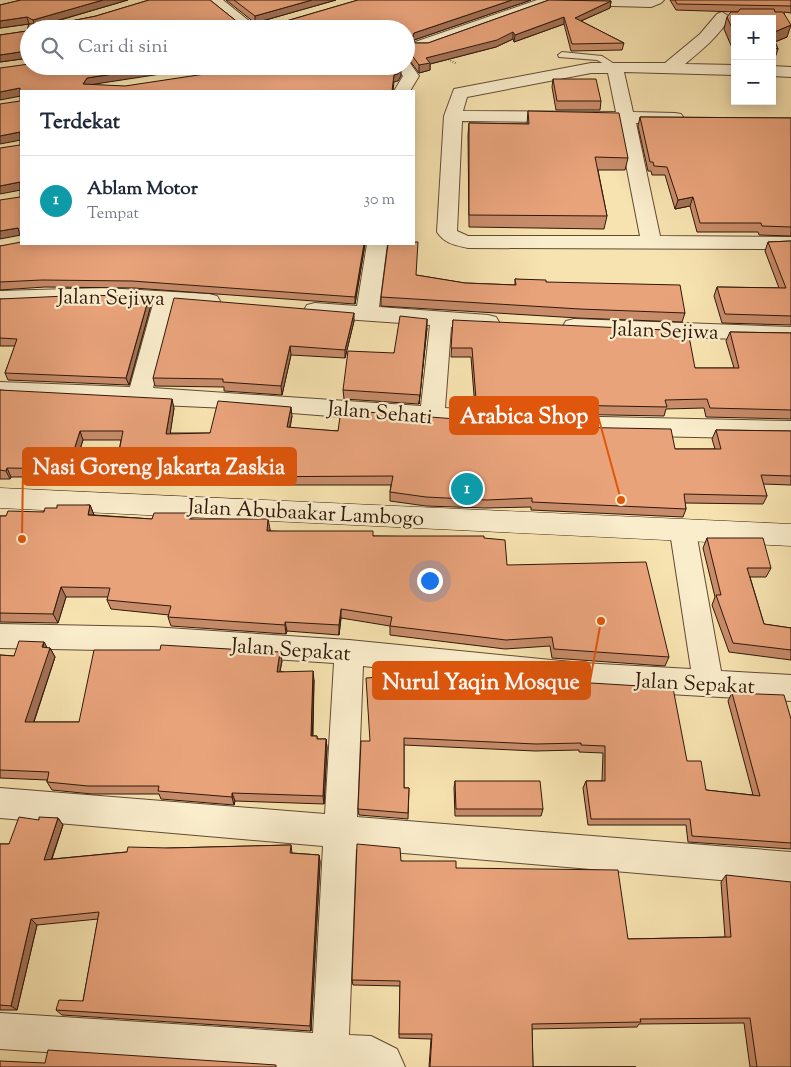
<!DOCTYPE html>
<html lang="id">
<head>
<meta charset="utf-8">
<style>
	:root { --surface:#fff; --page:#f6f6f7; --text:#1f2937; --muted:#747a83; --line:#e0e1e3; --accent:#8f2418 }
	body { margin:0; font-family:"Sorts Mill Goudy",serif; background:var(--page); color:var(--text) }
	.controls { position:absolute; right:15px; top:15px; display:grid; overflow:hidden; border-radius:0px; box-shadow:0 2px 12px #0003 }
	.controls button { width:45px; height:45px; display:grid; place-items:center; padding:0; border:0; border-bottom:1px solid var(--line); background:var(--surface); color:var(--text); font:25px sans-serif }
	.you { position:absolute; left:429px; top:580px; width:18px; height:18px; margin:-12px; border:4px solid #fff; border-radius:50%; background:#1a73e8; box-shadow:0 0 0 8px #1a73e833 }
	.badge { display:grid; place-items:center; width:32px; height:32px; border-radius:50%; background:var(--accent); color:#fff; font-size:16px; font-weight:700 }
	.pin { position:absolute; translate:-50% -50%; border:2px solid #fff; box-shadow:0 1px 5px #0006 }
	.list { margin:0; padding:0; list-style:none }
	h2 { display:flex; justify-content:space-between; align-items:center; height:65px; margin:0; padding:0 20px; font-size:21px }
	h2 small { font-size:16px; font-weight:400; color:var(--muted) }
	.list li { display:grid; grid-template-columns:32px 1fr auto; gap:15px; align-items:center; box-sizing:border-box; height:90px; padding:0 20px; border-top:1px solid var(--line) }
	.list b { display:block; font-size:19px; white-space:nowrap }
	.list p { margin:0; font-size:16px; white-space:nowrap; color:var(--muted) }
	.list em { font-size:16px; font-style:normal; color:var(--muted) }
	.icon { flex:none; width:28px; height:28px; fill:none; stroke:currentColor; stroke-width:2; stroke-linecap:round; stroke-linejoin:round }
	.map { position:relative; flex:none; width:791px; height:1067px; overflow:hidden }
	.search { position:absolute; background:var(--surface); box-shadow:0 2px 12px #0003; left:20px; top:20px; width:395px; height:55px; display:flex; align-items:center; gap:12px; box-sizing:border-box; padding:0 18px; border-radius:28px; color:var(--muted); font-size:19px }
	.panel { position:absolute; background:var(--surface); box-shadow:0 2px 12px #0003; left:20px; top:90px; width:395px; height:155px; border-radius:0px }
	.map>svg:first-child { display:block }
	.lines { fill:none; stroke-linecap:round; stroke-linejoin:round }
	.lane-casing { stroke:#614a34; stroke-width:2 }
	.street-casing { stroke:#614a34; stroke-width:2 }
	.secondary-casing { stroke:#2f170a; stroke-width:1 }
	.path { stroke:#2f170a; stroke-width:2; stroke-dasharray:0.5 2; stroke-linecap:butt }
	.lane { fill:#faedcc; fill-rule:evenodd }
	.street { fill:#faedcc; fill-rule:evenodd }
	.secondary { fill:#faedcc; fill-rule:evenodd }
	.wall { fill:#c88c6a; stroke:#2f170a }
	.shaded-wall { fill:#a37256; stroke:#2f170a }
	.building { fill:#e9a37b; stroke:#2f170a }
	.labels { text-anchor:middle; stroke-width:4.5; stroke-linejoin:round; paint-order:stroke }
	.street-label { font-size:21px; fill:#2f170a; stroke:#faedcc }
	.leader { fill:none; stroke:#df560c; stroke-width:2 }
	.callout-dot { fill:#df560c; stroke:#faedcc; stroke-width:2 }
	.callout { fill:#df560c; stroke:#df560c; stroke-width:2 }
	.callout-label { font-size:22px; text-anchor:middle; font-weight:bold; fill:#fff }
</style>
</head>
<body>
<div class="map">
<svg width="791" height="1067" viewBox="0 0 791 1067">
	<rect width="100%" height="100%" fill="#f7e3b0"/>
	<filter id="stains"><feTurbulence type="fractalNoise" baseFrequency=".004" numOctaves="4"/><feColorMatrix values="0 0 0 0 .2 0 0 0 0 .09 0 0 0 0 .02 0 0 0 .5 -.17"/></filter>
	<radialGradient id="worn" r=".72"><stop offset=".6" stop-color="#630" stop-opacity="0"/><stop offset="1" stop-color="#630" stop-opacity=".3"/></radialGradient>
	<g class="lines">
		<g class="lane-casing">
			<path id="lane" d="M562,52L602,56L619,67L615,70L597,60L559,57L558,55Z"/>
		</g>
		<g class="street-casing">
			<path id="street" d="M205,0H223L259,29H241Z
				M537,0H560L557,3L427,48H415L413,45L415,42Z
				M566,0H664L661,3L651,7L574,5Z
				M722,12L730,17C719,36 702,50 685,64L735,65V75L624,72L633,112L675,113L681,114L684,118L681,122L675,123H636L660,236L791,237V249L468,248C455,245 445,244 437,232L444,116L454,89L591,63H665L700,34L717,14ZM591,73H608L616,112L463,111L467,97ZM462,121L618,123L640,236H468L457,231Z
				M406,62L410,63L419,76L410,91H394L403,76L396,66H406Z
				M772,66L791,67V77L772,76Z
				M367,244H387L379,307L488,315L496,317L499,322L496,327L488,329L451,327L445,408L556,416L791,421V439L556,434L228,408L0,398V382L130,387L153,304L78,302L0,305V291L104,288L209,294L217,296L220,301L217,306L209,308L174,305L153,388L421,406L430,325L315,317L307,315L304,310L307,305L315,303L357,306Z
				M574,319L791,327V341L574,333L566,331L563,326L566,321Z
				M683,522L692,525L696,532L721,671L791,675V701L582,689L363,666L357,817L791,852V886L356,849L349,1035L371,1036L397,1049L405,1067H270L0,1049V1013L313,1033L323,846L0,818V788L325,814L334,663L152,651L0,648V624L152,627L349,640L582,663L691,669L670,532L674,525Z"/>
		</g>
		<g class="secondary-casing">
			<path id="secondary" d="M0,488L791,524V546L0,508Z"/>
		</g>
		<path class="path" d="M444,57L457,64"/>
		<use href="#lane" class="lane"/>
		<use href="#street" class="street"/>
		<use href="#secondary" class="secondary"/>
	</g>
	<path class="wall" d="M21,0H128L50,23L66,22L96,16L149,0H210L240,24H276L358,0H531L414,40V41L415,43H428L549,0L611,1L610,8L581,21L624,43L622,50L571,51L564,24L514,42L513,39L496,47L430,64V70L419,73L410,61H406V29H29V58L0,62V35L27,31L29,24L0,28V5Z
		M226,0H336L255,23Z
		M670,0H791V13L784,12L787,37L775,42L778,49L774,61H772V19H735V51L733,50L724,29L727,17L738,12L676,10Z
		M553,79L601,101L600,110H556L552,87Z
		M528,111L628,158L625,170H598L607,216L604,229L469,227L468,135L469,123L527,124Z
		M640,117L791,118V236L759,235L758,232H697L690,206L675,209L665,175H652L651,171H648L638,126Z
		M791,241V325L722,323L714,296L717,287L779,288L765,251L768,242Z
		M365,244L355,304L134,288L45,287L0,290V246Z
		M416,275L465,283L515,285V279L546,282L685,313L682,322L578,318L381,306V297Z
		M0,299L151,305L129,385L8,380L5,373L15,346H0Z
		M453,320L695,368H734L726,341L730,332L791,333V419L706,417L704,408L666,409L664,416L556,414L475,408L471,357H451Z
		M354,321L345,358L291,355L282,395L224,391V387L155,386L153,378Z
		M427,328L419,404L344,399L343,390Z
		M0,390L174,408L170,433H210L292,416L290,428L338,431L675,449H715L712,439L716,430L791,431V485L763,484L767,496L763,504L685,503L686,509L683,517L531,510V507L486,508L426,506L390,501V492L391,485H219L218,480L118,482L115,473L121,440H83L71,477H11L10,479H0Z
		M90,505L94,515L152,519L190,513L191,519L270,529V531L373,536L484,538L507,565L669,657L665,666L552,658L550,646L505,649L390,635V626L341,618L339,635L287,631L286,634L171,626L168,617L169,615L111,609L107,600L108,597H66L58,623L0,622V516H6L44,512L57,508Z
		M707,538L771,568L766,577H750L764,624L791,628V660L729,652L712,605L715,597L703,548Z
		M44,642L47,648H50L55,657L34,722H79L282,661L280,671L314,680L313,736H317V739H326L327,748L324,804L235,801L234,805L161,799L159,794H92L52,790L47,782V780L0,778V655L14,656Z
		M406,677L491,683H557L558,681L687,761L706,790L753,795L728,701L732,693L791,719V849L688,842L686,825H588L583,788L586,781H602L603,753L579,752V750L535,751L404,745V788H409L408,819L359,815L358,809Z
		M455,781L543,809L541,816H455L454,788Z
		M58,818L63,825L52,859L169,848L291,845L292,853L319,855L320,862L311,1031L62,1015L56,1010L83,1001L98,919L37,925L17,1010H0V844H9L39,820Z
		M401,861L456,868L628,939L725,937L721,882L726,875L791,1067H750L744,1023L639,1024L637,1027L532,1029L533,1067H636H429L431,1039L399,1038L400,986L353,985L352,980Z"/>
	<path class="shaded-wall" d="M103,0H128L35,27L33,20Z
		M312,0H336L255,23V16Z
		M512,0H531L414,40L411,46L412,39L414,33Z
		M611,1L610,8L574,24L575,18Z
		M27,17L29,24L0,28V21Z
		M564,17V24L514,42L515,35Z
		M791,25L787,37L772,43V33Z
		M513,32V39L496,47L430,64V70L419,73V65L426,58Z
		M27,51L29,58L0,62V55Z
		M165,66H213L89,85L83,84L87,78Z
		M401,69V76L398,81L394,82L393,91H392L394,75Z
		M20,88L21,96L0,100V92Z
		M20,132L21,140L0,144V136Z
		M20,182L21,190L0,194V186Z
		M693,197L690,206L675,209L678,200Z
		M18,228L21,235L0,239V231Z
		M364,244H365L355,304V297Z
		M149,297L151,305L129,385L126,378Z
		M354,313V321L345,358V350Z
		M427,319V328L419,404L420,395Z
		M290,346L291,355L282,395L281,386Z
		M172,399L174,408L169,442L166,434Z
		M291,407L292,416L288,436L287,427Z
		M80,431L83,440L71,477L68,469Z
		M7,468L11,477L10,479L6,471Z
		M90,505L94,515H88Z
		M268,519L270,529L269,541L267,531Z
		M61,587L66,597L58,623L53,614Z
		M341,609V618L339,635V625Z
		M285,622L287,631L286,634L285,625Z
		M44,642L49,651L50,648L55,657L31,730L25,722Z
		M280,652L282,661L278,680L277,672Z
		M313,671L314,680L312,744L311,736Z
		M326,739L327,748L324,804L323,796Z
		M232,793L235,801L234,805L232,797Z
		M58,818L63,825L49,866L44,860Z
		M319,855L320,862L311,1031L310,1026Z
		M31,919L37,925L17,1010L11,1006Z"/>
	<path class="building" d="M21,0H103L33,20L27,17L0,21V5Z
		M149,0H210L240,24H276L358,0H512L414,33L412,39L415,43H428L549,0L611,1L575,18L624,43L572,44L564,17L515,35L513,32L497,40L426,58L430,63L419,65L411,54H406V29H29V57L27,51L0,55V35L27,31L29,24L66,22L96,16Z
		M234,0H312L255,16Z
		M675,0H791V6L677,4Z
		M740,9H774L775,12H783L791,25L772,33V19H735V35L727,17L731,12H738Z
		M772,34L778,49L772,47Z
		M29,64V66H165L87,78L83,84L125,86L258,66H399L401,69L398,74L394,75L392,91H21V235H20L18,228L0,231V200L20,197V182L0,186V148L20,145V132L0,136V104L20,101V88L0,92V68Z
		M553,79H596L601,101H557Z
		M528,111L619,113L628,158L595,157L607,216L469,215V123L529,124Z
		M640,117L791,118V227L762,226L761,223H700L693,197L678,200L667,167L654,166L653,162H650Z
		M791,241V316L725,314L717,287L786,288L768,242Z
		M21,242V244H364L355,297L132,281L42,280L0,282V246Z
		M414,242H418L416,275L465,283L516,285L515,279L546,280V282L680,285L685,313L580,309L381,297L388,244H414Z
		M89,295L149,297L126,378L5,373L17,339L0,338V299Z
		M174,298L354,313L345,350L290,346L281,386L223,382V379L153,378Z
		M400,316L427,319L420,395L343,390L348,351L394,353Z
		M453,320L688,331L695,368H739L730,332L791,333V410L710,408L707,399L665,400L667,407L558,405L476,399L472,348H451Z
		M0,390L172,399L166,434L210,433L218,401L291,407L287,427L338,431L341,410L558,427L671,429L675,449H721L716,430L791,431V476L761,475L767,496L684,494L686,509L532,502V498L487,500L426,497L390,492L393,476L217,477L218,471L115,473L123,431H80L68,469L7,468L6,471L0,470Z
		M57,505H90L88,515L152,519L154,513H190L189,519H268L267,531H373V536H484V538L505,540L507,565L646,562L669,657L554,649L552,637L506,640L390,626L392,617L341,609L339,625L285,622V625L168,617L171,606L107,600L110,588L61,587L53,614L0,613V516H6L8,511L44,512L45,508H57Z
		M707,538H763L771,568H747L764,624L791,628V650L733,643L716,595H721Z
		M19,641L44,642L42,647L50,648L25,722H79L94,650H160L161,645L280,652L277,672L313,671L311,736H317V739H326L323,796L232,793V797L158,791L159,786H88L47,782L49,772L0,770V655L14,656Z
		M406,675V677L491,680V683H558V681L673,688L687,761H701L706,790L760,796L732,693L784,695L791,719V843L692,836L690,819H591L586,781H605V746L581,745V743L536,744L404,738V788H409L408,813L358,809L361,741H370L366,678Z
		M455,781H540L543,809H456Z
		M19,817L39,820V817L58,818L44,860L127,852L128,847L169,848L291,845L290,853L319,855L310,1026L56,1010L59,1000L83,1001L99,912L31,919L11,1006L0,1005V844H9Z
		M357,844L400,848L401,861H456V868L618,870L628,939L731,937L726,875L791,882V1067H757L750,1018L640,1019L641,1022L532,1024L533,1067H636H430L432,1034H399L400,981L352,980Z
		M48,1050L276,1065V1067H0V1061L45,1063Z"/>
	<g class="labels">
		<g class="street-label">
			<text transform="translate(111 297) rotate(1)" y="7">Jalan Sejiwa</text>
			<text transform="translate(665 330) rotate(2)" y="7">Jalan Sejiwa</text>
			<text transform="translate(380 412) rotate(5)" y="7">Jalan Sehati</text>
			<text transform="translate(306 512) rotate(3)" y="7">Jalan Abubaakar Lambogo</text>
			<text transform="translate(291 649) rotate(4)" y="7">Jalan Sepakat</text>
			<text transform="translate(695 683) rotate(3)" y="7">Jalan Sepakat</text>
		</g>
	</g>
	<path class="leader" d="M621 500L598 416M22 539L23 467M601 621L590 681"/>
	<g class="callout-dot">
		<circle cx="621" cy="500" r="5"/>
		<circle cx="22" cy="539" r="5"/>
		<circle cx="601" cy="621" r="5"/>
	</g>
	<g class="callout">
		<rect x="450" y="397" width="148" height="37" rx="5"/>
		<rect x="23" y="448" width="273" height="37" rx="5"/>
		<rect x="373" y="662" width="217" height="37" rx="5"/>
	</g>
	<g class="callout-label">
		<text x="524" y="423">Arabica Shop</text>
		<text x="159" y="474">Nasi Goreng Jakarta Zaskia</text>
		<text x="481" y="689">Nurul Yaqin Mosque</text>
	</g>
	<rect width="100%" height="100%" filter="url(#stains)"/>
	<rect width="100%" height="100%" fill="url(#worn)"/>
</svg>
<div class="controls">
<button>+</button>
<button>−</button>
</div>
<div class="you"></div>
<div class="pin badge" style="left:467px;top:489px;background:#0f9aa8">1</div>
<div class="search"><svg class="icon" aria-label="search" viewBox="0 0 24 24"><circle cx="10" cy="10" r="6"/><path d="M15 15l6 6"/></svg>Cari di sini</div>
<section class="panel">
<h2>Terdekat<small></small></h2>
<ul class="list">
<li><span class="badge" style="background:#0f9aa8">1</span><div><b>Ablam Motor</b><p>Tempat</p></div><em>30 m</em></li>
</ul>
</section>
</div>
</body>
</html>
